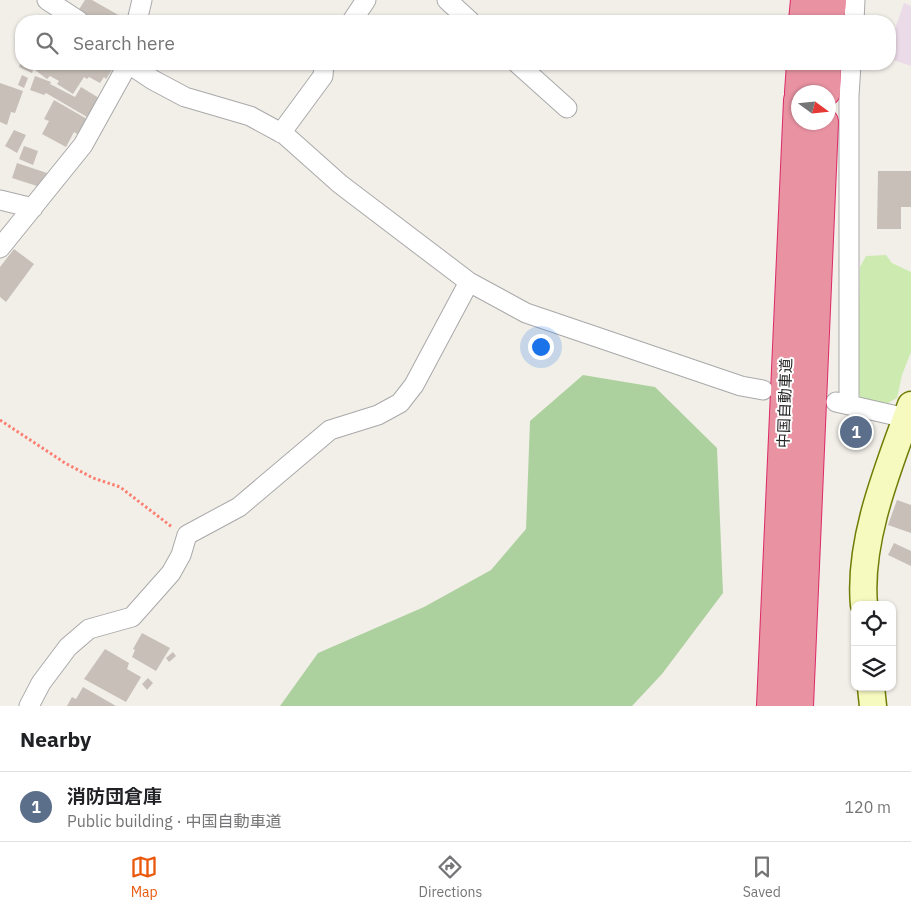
<!DOCTYPE html>
<html lang="en">
<head>
<meta charset="utf-8">
<style>
	:root { --surface:#fff; --page:#f6f6f6; --text:#202124; --muted:#757577; --line:#e0e0e0; --accent:#ea580c }
	body { margin:0; font-family:"IBM Plex Sans","Noto Sans JP",sans-serif; background:var(--page); color:var(--text) }
	.controls { position:absolute; right:15px; bottom:15px; display:grid; overflow:hidden; border-radius:10px; box-shadow:0 1px 4px #0004 }
	.controls button { width:45px; height:45px; display:grid; place-items:center; padding:0; border:0; border-bottom:1px solid var(--line); background:var(--surface); color:var(--text); font:25px sans-serif }
	.compass { position:absolute; left:791px; top:85px; width:45px; height:45px; border-radius:50%; background:var(--surface); box-shadow:0 1px 4px #0004; rotate:105deg }
	.you { position:absolute; left:540px; top:346px; width:18px; height:18px; margin:-12px; border:4px solid #fff; border-radius:50%; background:#1a73e8; box-shadow:0 0 0 8px #1a73e833 }
	.badge { display:grid; place-items:center; width:32px; height:32px; border-radius:50%; background:var(--accent); color:#fff; font-size:16px; font-weight:700 }
	.pin { position:absolute; translate:-50% -50%; border:2px solid #fff; box-shadow:0 1px 5px #0006 }
	.list { margin:0; padding:0; list-style:none }
	h2 { display:flex; justify-content:space-between; align-items:center; height:65px; margin:0; padding:0 20px; font-size:21px }
	h2 small { font-size:16px; font-weight:400; color:var(--muted) }
	.list li { display:grid; grid-template-columns:32px 1fr auto; gap:15px; align-items:center; box-sizing:border-box; height:70px; padding:0 20px; border-top:1px solid var(--line) }
	.list b { display:block; font-size:19px; white-space:nowrap }
	.list p { margin:0; font-size:16px; white-space:nowrap; color:var(--muted) }
	.list em { font-size:16px; font-style:normal; color:var(--muted) }
	.icon { flex:none; width:28px; height:28px; fill:none; stroke:currentColor; stroke-width:2; stroke-linecap:round; stroke-linejoin:round }
	.map { position:relative; flex:none; width:911px; height:706px; overflow:hidden }
	.search { position:absolute; background:var(--surface); box-shadow:0 1px 4px #0004; left:15px; right:15px; top:15px; height:55px; display:flex; align-items:center; gap:12px; box-sizing:border-box; padding:0 18px; border-radius:20px; color:var(--muted); font-size:19px }
	.sheet { height:135px; background:var(--surface) }
	nav { display:flex; justify-content:space-around; align-items:center; box-sizing:border-box; height:70px; border-top:1px solid var(--line); background:var(--surface); font-size:14px; color:var(--muted) }
	nav a { display:grid; justify-items:center; gap:2px }
	nav .on { color:var(--accent) }
	.map>svg:first-child { display:block }
	.industrial { fill:#ebdbe8 }
	.grass { fill:#cdebb0 }
	.forest { fill:#add19e }
	.building { fill:#c7bfb8 }
	.lines { fill:none; stroke-linecap:round; stroke-linejoin:round }
	.street-casing { stroke:#a9a9a9; stroke-width:21 }
	.secondary-casing { stroke:#707d05; stroke-width:29 }
	.highway-casing { stroke:#dc2a67; stroke-width:30 }
	.path { stroke:#fa8072; stroke-width:3; stroke-dasharray:2.5 2.5; stroke-linecap:butt }
	.street { stroke:#fff; stroke-width:19 }
	.secondary { stroke:#f7fabf; stroke-width:26 }
	.highway { stroke:#e892a2; stroke-width:28 }
	.labels { text-anchor:middle; stroke-width:4; stroke-linejoin:round; paint-order:stroke }
	.street-label { font-size:15px; fill:#222; stroke:#fff }
</style>
</head>
<body>
<div class="map">
<svg width="911" height="706" viewBox="0 0 911 706">
	<rect width="100%" height="100%" fill="#f2efe9"/>
	<path class="industrial" d="M904,3L911,6V66L890,59V44Z"/>
	<path class="grass" d="M886,255L892,263L911,272V352L902,375L897,398L888,403L863,400L857,393L860,267L866,256Z"/>
	<path class="forest" d="M583,375L655,387L717,448L723,593L662,674L632,706H280L318,653L424,607L491,570L526,529L530,421Z"/>
	<path class="building" d="M85,0H92L129,21H95L78,11Z
		M20,64H35L32,73L19,67Z
		M39,64H111L109,67L112,70L106,79L104,77L100,83L89,77L87,79L84,77L73,94L57,84L59,81L50,76L47,79L35,70Z
		M22,75L28,78L24,88L18,85Z
		M35,76L51,82L50,84L75,97L81,87L99,98L87,117L46,93L44,95L30,90Z
		M0,83L23,91L15,113L11,112L7,125L0,122Z
		M54,100L87,119L77,134L74,132L66,147L42,134L49,121L44,119Z
		M14,130L26,135L17,153L5,146Z
		M24,146L38,151L33,165L19,159Z
		M17,163L47,173L37,186L12,178Z
		M878,171H911V207H901V229H877Z
		M14,249L34,264L6,302L0,297V267Z
		M897,500L911,505V533L888,525Z
		M894,543L911,551V566L888,555Z
		M142,633L170,648L156,671L132,657L135,650L133,649Z
		M105,649L129,663L127,669L141,677L126,702L84,679Z
		M173,652L176,656L169,662L166,658Z
		M148,678L153,683L147,690L142,684Z
		M83,687L116,706H67L72,697L76,699Z"/>
	<g class="lines">
		<g class="street-casing">
			<path id="street" d="M47,0L79,21
				M447,0L470,21
				M137,21L142,0
				M352,21L366,0
				M854,21L855,0
				M129,64L153,80L185,97L250,116L285,135L340,184L469,282L526,313L741,386L763,390
				M518,64L567,108
				M281,133L323,76L324,64
				M0,200L33,208
				M0,248L83,145L128,64
				M836,402L906,418L911,421
				M849,404V96L851,64
				M29,706L41,683L68,647L89,629L132,617L171,573L181,555L187,535L239,507L330,430L378,415L400,403L414,385L469,282"/>
		</g>
		<g class="secondary-casing">
			<path id="secondary" d="M864,605C858,540 889,466 911,405
				M871,687L873,706"/>
		</g>
		<g class="highway-casing">
			<path id="highway" d="M803,21L805,0
				M830,21L832,0
				M799,92L801,64
				M826,92L827,64
				M771,706L798,100
				M799,706L824,122"/>
		</g>
		<path class="path" d="M0,420L65,463L93,478L120,487L172,527"/>
		<use href="#street" class="street"/>
		<use href="#secondary" class="secondary"/>
		<use href="#highway" class="highway"/>
	</g>
	<g class="labels">
		<g class="street-label">
			<text transform="translate(785 403) rotate(-88)" y="5">中国自動車道</text>
		</g>
	</g>
</svg>
<div class="controls">
<button><svg class="icon" aria-label="locate" viewBox="0 0 24 24"><circle cx="12" cy="12" r="6"/><path d="M12 2v4M12 18v4M2 12h4M18 12h4"/></svg></button>
<button><svg class="icon" aria-label="layers" viewBox="0 0 24 24"><path d="M12 4l9 5-9 5-9-5zM3 14l9 5 9-5"/></svg></button>
</div>
<svg class="compass" viewBox="-18 -18 36 36"><path d="M0-13l5 13h-10z" fill="#e53935"/><path d="M0 13l5-13h-10z" fill="#757577"/></svg>
<div class="you"></div>
<div class="pin badge" style="left:856px;top:432px;background:#5c6f8a">1</div>
<div class="search"><svg class="icon" aria-label="search" viewBox="0 0 24 24"><circle cx="10" cy="10" r="6"/><path d="M15 15l6 6"/></svg>Search here</div>
</div>
<section class="sheet">
<h2>Nearby<small></small></h2>
<ul class="list">
<li><span class="badge" style="background:#5c6f8a">1</span><div><b>消防団倉庫</b><p>Public building · 中国自動車道</p></div><em>120 m</em></li>
</ul>
</section>
<nav>
<a class="on"><svg class="icon" aria-label="map" viewBox="0 0 24 24"><path d="M3 6l6-2 6 2 6-2v14l-6 2-6-2-6 2zM9 4v14M15 6v14"/></svg>Map</a>
<a><svg class="icon" aria-label="directions" viewBox="0 0 24 24"><path d="M12 3l9 9-9 9-9-9zM9 14v-3h6M13 9l2 2-2 2"/></svg>Directions</a>
<a><svg class="icon" aria-label="saved" viewBox="0 0 24 24"><path d="M7 4h10v16l-5-4-5 4z"/></svg>Saved</a>
</nav>
</body>
</html>
